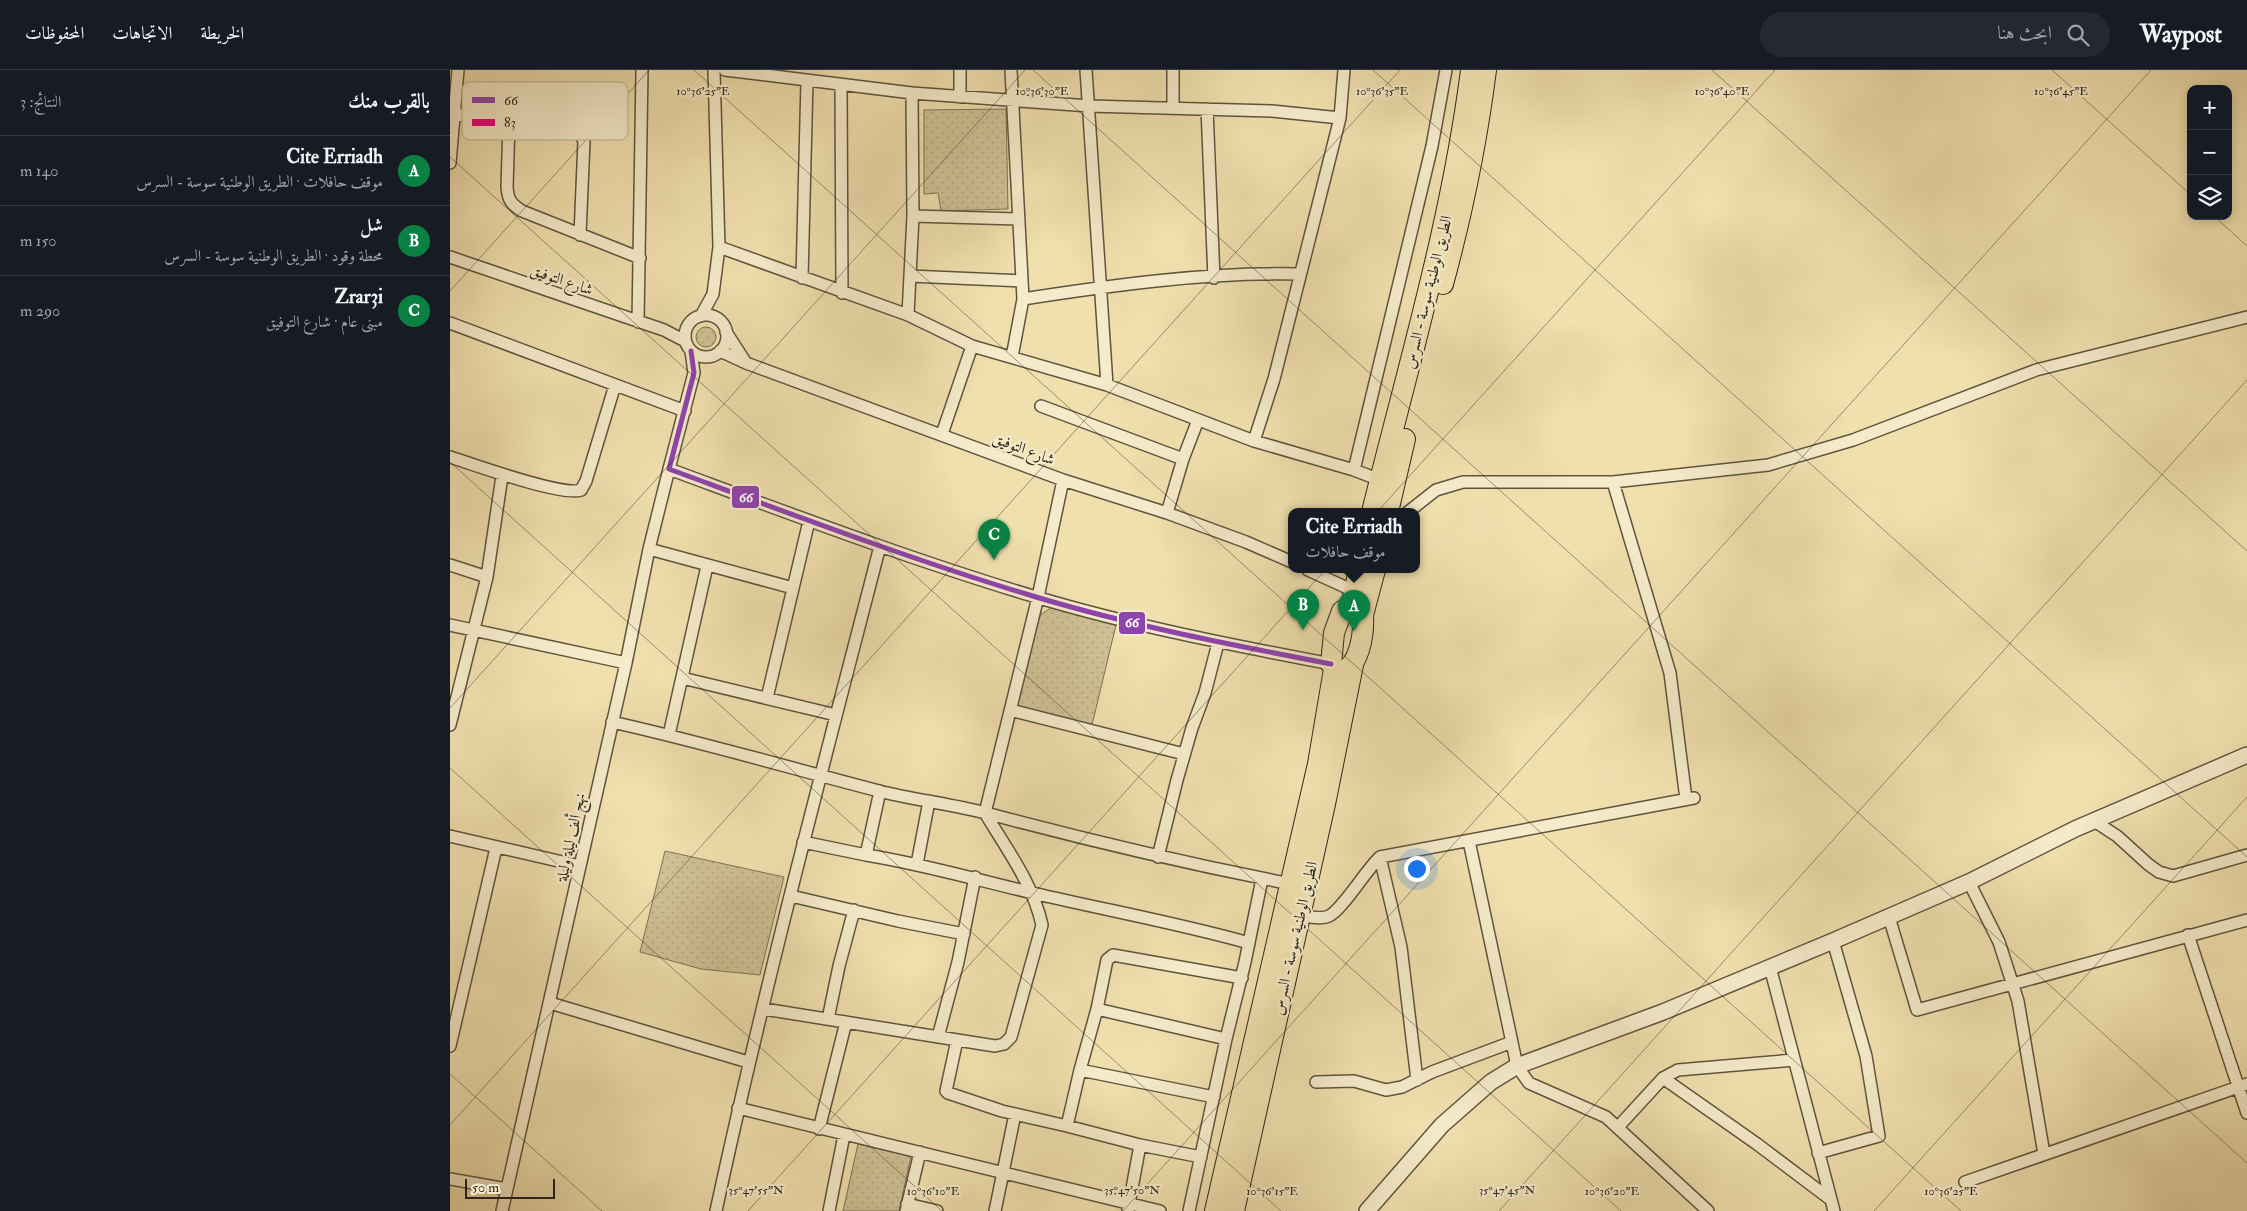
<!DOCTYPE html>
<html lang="ar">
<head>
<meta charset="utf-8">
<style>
	:root { --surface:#171b24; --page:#242831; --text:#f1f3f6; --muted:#9ea1a6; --line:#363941; --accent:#0b8043 }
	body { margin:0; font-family:"IM FELL Double Pica",Amiri,serif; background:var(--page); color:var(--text); direction:rtl }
	.controls { position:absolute; right:15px; top:15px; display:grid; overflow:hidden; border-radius:10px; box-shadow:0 2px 12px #0003 }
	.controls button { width:45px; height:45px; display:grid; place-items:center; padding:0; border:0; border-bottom:1px solid var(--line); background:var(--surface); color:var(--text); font:25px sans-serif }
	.scale { position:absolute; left:15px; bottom:12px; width:90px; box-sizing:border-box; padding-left:5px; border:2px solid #2f2519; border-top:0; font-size:14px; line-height:18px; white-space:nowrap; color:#2f2519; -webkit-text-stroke:4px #f5ebca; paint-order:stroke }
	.you { position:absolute; left:966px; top:798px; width:18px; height:18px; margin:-12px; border:4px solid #fff; border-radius:50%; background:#1a73e8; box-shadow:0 0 0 8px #1a73e833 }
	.badge { display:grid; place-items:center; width:32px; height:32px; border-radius:50%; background:var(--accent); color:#fff; font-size:16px; font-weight:700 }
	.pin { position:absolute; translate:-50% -41px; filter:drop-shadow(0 1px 2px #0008) }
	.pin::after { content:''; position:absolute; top:26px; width:18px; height:15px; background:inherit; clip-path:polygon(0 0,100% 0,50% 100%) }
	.popup { position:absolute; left:838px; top:438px; width:132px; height:65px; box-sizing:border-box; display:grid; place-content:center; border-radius:10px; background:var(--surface); filter:drop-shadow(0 1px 4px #0005); font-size:16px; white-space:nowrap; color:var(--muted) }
	.popup b { font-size:19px; color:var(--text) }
	.popup::after { content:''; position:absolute; left:50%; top:100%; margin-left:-10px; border:10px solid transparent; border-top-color:var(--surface) }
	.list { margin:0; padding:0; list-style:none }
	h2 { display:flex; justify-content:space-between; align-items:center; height:65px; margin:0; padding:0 20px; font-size:21px }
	h2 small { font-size:16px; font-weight:400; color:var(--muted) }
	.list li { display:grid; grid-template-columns:32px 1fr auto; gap:15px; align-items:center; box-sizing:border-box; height:70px; padding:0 20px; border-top:1px solid var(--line) }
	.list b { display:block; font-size:19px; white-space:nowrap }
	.list p { margin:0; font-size:16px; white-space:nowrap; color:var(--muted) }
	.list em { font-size:16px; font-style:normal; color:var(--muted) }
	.icon { flex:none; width:28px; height:28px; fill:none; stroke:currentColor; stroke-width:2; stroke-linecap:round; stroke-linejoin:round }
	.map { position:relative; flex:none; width:1797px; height:1141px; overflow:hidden; direction:ltr }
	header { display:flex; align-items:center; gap:30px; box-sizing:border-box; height:70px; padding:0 25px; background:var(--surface); border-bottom:1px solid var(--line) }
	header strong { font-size:24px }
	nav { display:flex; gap:28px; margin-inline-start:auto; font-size:18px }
	.search { width:350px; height:45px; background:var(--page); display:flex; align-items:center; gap:12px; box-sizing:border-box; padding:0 18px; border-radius:28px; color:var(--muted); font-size:19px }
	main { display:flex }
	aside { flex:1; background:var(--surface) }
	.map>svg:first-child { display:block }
	.grass { fill:url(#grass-dots); stroke:#7f7257 }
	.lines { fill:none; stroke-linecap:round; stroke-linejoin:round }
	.minor-casing { stroke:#5f543e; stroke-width:14 }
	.tertiary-casing { stroke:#5f543e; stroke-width:18 }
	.trunk-casing { stroke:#2f2519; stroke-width:22 }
	.minor { stroke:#f5ebca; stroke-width:11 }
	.tertiary { stroke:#f5ebca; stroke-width:15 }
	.trunk { stroke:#f0e0ae; stroke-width:20 }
	.bus-1-casing { stroke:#f5ebca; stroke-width:9 }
	.bus-1 { stroke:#8e44ad; stroke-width:5 }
	.ticks { fill:none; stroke:#2f2519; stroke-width:1; stroke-opacity:0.45 }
	.labels { text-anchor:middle; stroke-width:4.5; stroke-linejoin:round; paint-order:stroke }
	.street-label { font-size:16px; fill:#2f2519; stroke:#f5ebca }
	.key { fill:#f5ebca; stroke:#bab095; stroke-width:1 }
	.key-label { font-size:14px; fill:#2f2519 }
	.ticks-label { font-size:12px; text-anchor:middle; fill:#2f2519; stroke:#f5ebca; stroke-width:4.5; stroke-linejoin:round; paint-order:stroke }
	.line-badge { stroke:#f5ebca; stroke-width:2 }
	.badge-label { font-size:14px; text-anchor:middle; font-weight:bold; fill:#fff }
</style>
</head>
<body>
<header>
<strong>Waypost</strong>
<div class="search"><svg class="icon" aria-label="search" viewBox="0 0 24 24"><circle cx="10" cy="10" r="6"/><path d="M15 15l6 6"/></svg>ابحث هنا</div>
<nav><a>الخريطة</a><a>الاتجاهات</a><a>المحفوظات</a></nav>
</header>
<main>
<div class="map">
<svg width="1797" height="1141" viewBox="0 0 1797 1141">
	<defs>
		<pattern id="grass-dots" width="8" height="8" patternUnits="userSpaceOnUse" patternTransform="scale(1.25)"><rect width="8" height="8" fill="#cfc095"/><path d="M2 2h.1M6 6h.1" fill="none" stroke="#b2a580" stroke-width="1.8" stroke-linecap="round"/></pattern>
	</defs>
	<rect width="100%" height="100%" fill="#f0e0ae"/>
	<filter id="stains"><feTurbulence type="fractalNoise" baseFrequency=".004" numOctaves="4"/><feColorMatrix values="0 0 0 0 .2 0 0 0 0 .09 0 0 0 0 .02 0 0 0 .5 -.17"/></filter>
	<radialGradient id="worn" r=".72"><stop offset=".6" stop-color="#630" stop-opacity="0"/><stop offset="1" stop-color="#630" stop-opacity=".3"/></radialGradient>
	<path class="grass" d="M556,39L558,139L491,141L488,123L474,124V40Z
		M246 267a10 10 0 1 1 20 0a10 10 0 1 1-20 0Z
		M604,536L666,555L642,655L566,637L590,545Z
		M215,781L334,807L310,905L251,899L190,882Z
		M408,1074L461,1086L449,1141H393Z"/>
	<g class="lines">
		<g class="minor-casing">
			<path id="minor" d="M275,0L462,23L639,36L822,41L890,48
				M510,0V27
				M561,0L573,229L562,287
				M636,0L657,315
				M391,15L392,223
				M723,37V0
				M757,39L764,208
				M4,44L121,59L130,64L134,71L130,165
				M59,52L57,117C58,130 61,134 72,141L190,188
				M0,93L8,0
				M463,146L569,149
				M269,177L458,245L522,276L657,315L804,371L904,400L930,410
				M0,187L214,260L235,271
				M460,206L571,211
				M352,208L357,11
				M573,229C663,215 758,202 849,204
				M458,245L463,146L462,23
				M235 266a21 21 0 1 1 42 0a21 21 0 1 1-42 0Z
				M251,246L263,224L269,177L264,0
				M188,252L192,0
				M0,253L235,341
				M276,262L296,293
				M241,281L244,303L219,399C341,444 462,490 586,527C683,556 782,575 881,594
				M270,281L296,293L613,410L717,443L796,472L842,492
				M591,336L733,389
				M492,364L522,276
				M804,371L824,309L890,48L894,0
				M0,387C22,394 113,427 131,420L136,411L165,315
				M904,400L982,76L996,0
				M1163,412L1220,603L1236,729
				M958,442L986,420L1013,412H1163L1318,395L1403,370L1586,300L1797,247
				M717,443L733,389L748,350
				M199,479L343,518
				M0,495L37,507
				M858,500L904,521
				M0,555L176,593
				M232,608L386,645
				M317,628L359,451
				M560,640L734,684
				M162,652C252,672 340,698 429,721C464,730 501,734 536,743C637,770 739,794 841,814
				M0,655L37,507L52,406
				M219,665L257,496
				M430,721L416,785C473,794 527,810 583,823C655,840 728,853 799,873
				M1644,751L1667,766L1699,795L1709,802L1723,806L1797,785
				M0,766L130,796
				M1019,771L1067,996L1079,1013L1156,1047L1258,1141
				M353,772L416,785
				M708,787L727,710L742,658L755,623L768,573
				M930,787L951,877L967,1010
				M467,794L479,731
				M1519,812L1549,872L1568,931L1594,1084
				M341,826L448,851L514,864
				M848,845C857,846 871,850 879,846C892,840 916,800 930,787L1244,728
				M1439,847L1467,940L1797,850
				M1738,865L1797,1043
				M1320,897L1384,1141
				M100,933L298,992
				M314,939L545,976L554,974L561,967L592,855C583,814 556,778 535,743L588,527L613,410
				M647,939L657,890L663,885L792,908
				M378,949L389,896L404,840
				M488,967L508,892L525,807
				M507,970L496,1021L498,1023L552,1041L617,1056
				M0,976L46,778
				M630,1000L764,1027
				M1213,1008L1307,1074L1380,1129
				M866,1012L904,1011L936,1020L952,1017L982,1002L1062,972
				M288,1038L710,1141
				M1168,1057L1213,1008L1228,1000L1344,990
				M369,1059L396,952
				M1368,1083L1429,1066L1416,986L1383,871
				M751,1087L690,1075L617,1056L630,1000L647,939L776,969
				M0,1109L57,1119
				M1515,1112L1797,1014
				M457,1134L487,1141
				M678,1140L690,1075
				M52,1141L176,593L199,479L219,399
				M266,1141C314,918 373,697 430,476
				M379,1141L394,1065
				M456,1141L470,1082
				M545,1141L565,1044
				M739,1141L776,969L795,892L812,809"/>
		</g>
		<g class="tertiary-casing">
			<path id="tertiary" d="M917,1141L992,1055L1041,1012L1067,996L1213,942L1383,871L1519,812L1625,759L1797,685"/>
		</g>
		<g class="trunk-casing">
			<path id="trunk" d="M993,214C1012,144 1027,72 1036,0
				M922,442C958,296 1002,150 1021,0
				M938,442L955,369
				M901,536L906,537L913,545C914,562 910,601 888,601L881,594L884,563L892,541Z
				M901,536L909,500
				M913,545L925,500
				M765,1141L868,694L884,599
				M784,1141L875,734L903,595"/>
		</g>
		<use href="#minor" class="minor"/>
		<use href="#tertiary" class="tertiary"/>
		<use href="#trunk" class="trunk"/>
		<g class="bus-1-casing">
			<path id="bus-1" d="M241,281L244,303L219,399C341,444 462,490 586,527C683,556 782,575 881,594"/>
		</g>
		<use href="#bus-1" class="bus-1"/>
	</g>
	<path class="ticks" d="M244,0L1511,1141M583,0L1797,1093M923,0L1797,787M1262,0L1797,481M1602,0L1741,125M0,87L1171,1141M1764,146L1797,176M0,221L199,0M0,392L831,1141M0,638L575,0M0,698L492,1141M0,1004L152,1141M0,1055L950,0M298,1141L1325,0M673,1141L1701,0M1049,1141L1797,310M1424,1141L1797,727"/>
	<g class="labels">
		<g class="street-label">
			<text transform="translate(112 209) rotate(19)" y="6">شارع التوفيق</text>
			<text transform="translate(977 222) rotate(-76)" y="6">الطريق الوطنية سوسة - السرس</text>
			<text transform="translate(574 378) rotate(21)" y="6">شارع التوفيق</text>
			<text transform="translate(120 767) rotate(-78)" y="6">نهج ألف ليلة وليلة</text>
			<text transform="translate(844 868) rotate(-77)" y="6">الطريق الوطنية سوسة - السرس</text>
		</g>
	</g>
	<rect x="12" y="12" width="166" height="58" rx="8" class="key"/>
	<rect x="22" y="27" width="23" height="6" fill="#8e44ad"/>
	<rect x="22" y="49" width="23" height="7" fill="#e5007d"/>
	<g class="key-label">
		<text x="54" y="35">66</text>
		<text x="54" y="57">83</text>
	</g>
	<g class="ticks-label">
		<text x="253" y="25">10°36'25"E</text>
		<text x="592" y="25">10°36'30"E</text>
		<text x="932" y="25">10°36'35"E</text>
		<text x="1272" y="25">10°36'40"E</text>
		<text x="1611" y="25">10°36'45"E</text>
		<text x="306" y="1124">35°47'55"N</text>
		<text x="682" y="1124">35°47'50"N</text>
		<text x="1057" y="1124">35°47'45"N</text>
		<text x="483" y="1125">10°36'10"E</text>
		<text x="822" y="1125">10°36'15"E</text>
		<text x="1162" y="1125">10°36'20"E</text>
		<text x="1501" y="1125">10°36'25"E</text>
	</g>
	<g class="line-badge">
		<rect x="281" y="415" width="29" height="24" rx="5" fill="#8e44ad"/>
		<rect x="668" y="541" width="28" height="24" rx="5" fill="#8e44ad"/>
	</g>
	<g class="badge-label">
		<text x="296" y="432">66</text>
		<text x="682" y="557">66</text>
	</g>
	<rect width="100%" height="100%" filter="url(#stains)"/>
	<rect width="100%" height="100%" fill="url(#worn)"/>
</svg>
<div class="controls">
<button>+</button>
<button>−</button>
<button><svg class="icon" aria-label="layers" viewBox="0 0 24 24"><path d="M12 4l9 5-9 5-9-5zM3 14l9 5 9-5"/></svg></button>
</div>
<div class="scale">50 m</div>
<div class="you"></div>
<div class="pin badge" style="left:904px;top:561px">A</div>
<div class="popup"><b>Cite Erriadh</b>موقف حافلات</div>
<div class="pin badge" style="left:853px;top:560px">B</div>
<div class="pin badge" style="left:544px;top:490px">C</div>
</div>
<aside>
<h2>بالقرب منك<small>النتائج: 3</small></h2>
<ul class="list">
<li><span class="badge">A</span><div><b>Cite Erriadh</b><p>موقف حافلات · الطريق الوطنية سوسة - السرس</p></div><em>140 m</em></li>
<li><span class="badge">B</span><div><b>شل</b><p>محطة وقود · الطريق الوطنية سوسة - السرس</p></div><em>150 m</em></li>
<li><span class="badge">C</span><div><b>Zrar3i</b><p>مبنى عام · شارع التوفيق</p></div><em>290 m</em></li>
</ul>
</aside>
</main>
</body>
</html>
